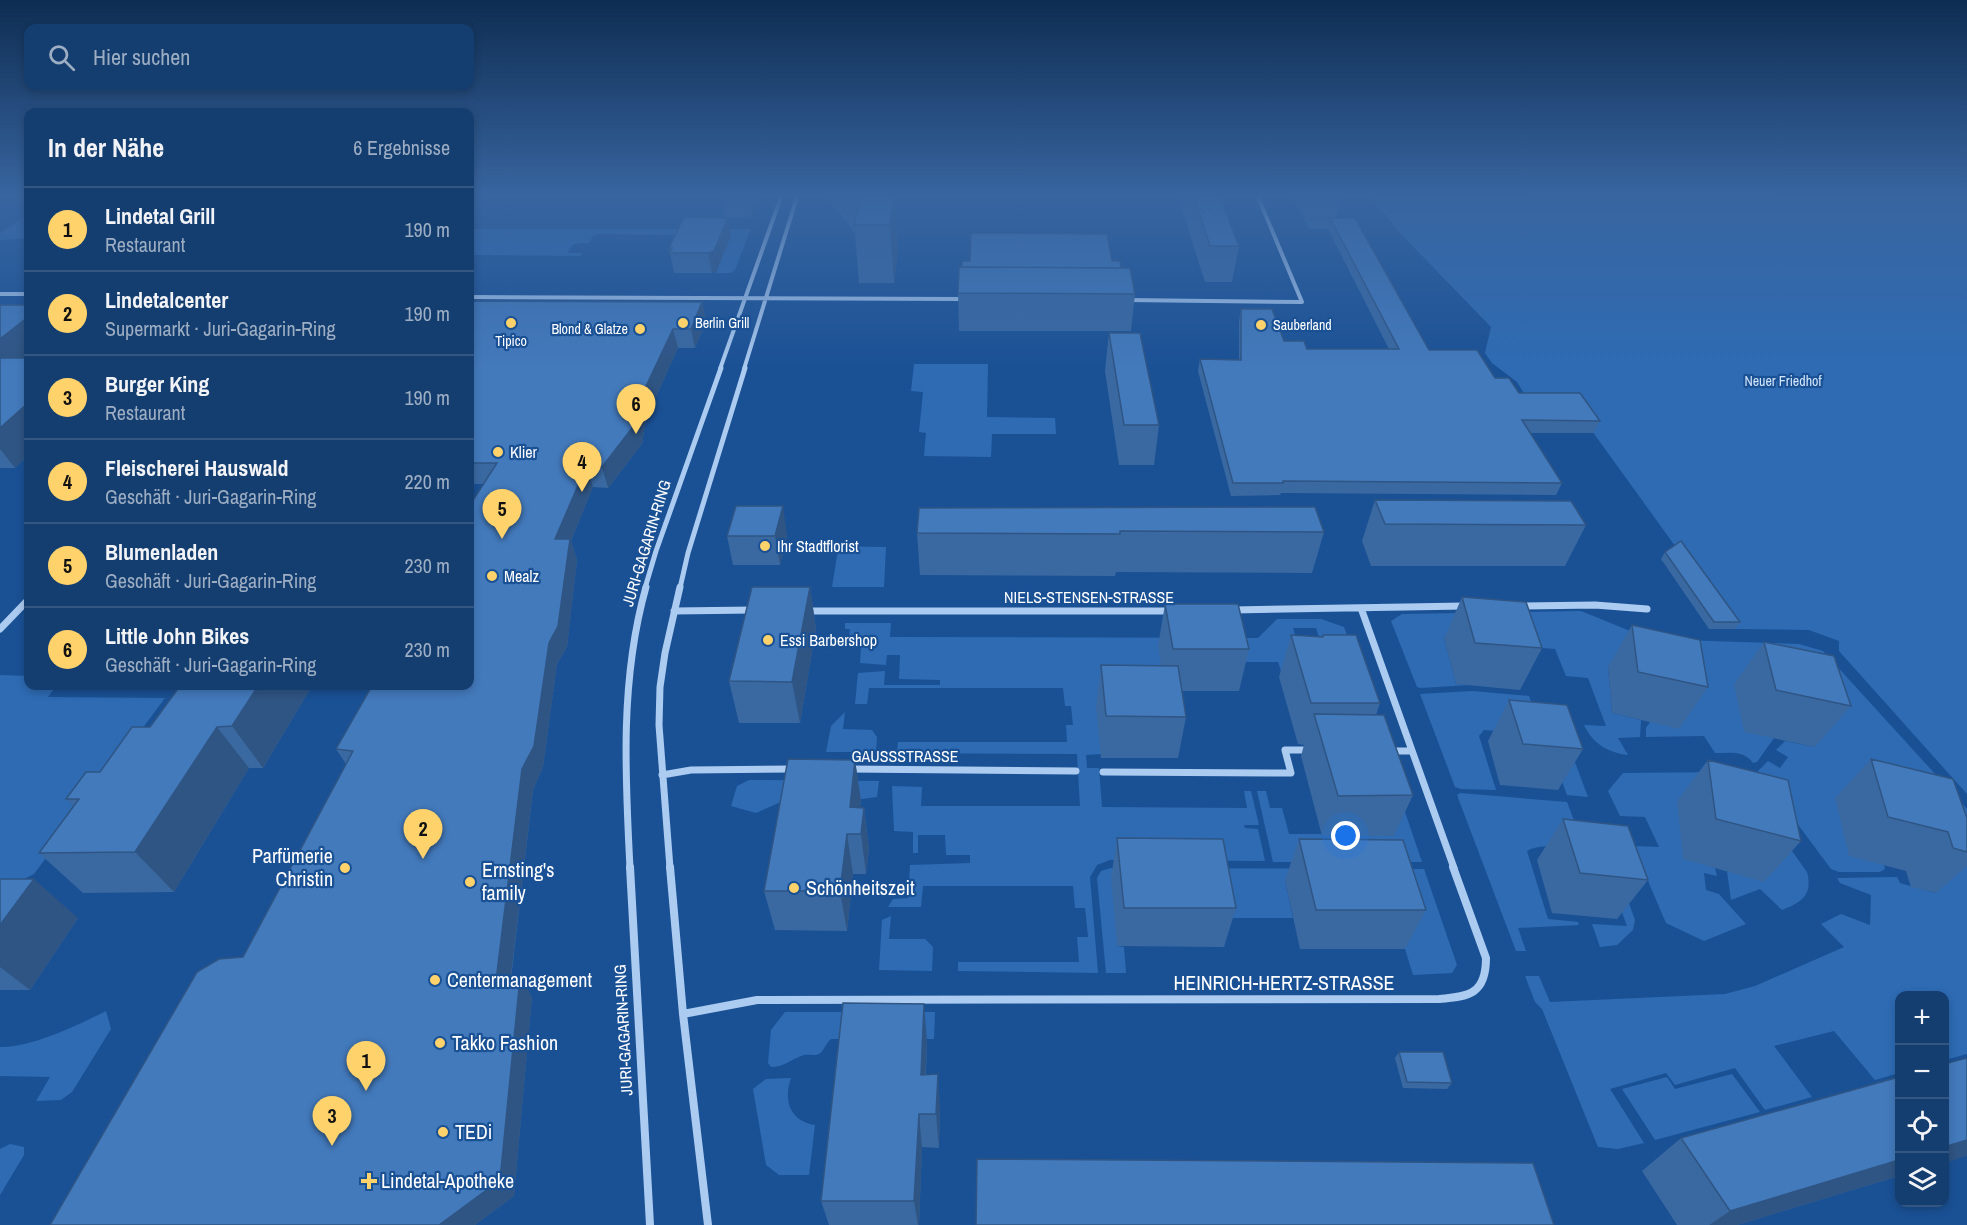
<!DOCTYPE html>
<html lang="de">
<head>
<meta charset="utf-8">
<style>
	:root { --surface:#143d70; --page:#214878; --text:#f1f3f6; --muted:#9daec3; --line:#335683; --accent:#ffd26b }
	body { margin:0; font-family:"Archivo Narrow",sans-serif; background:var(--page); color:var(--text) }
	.controls { position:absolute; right:18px; bottom:18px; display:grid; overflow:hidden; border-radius:12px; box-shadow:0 3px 9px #0003 }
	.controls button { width:54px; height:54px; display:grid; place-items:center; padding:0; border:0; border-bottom:2px solid var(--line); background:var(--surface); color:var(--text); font:30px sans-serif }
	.you { position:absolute; left:1346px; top:836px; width:21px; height:21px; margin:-15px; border:4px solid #fff; border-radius:50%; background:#1a73e8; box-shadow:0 0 0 9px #1a73e833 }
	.badge { display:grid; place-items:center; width:39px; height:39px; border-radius:50%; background:var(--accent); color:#111; font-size:20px; font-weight:700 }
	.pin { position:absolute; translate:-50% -50px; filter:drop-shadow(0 2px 3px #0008) }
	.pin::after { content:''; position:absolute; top:32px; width:21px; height:18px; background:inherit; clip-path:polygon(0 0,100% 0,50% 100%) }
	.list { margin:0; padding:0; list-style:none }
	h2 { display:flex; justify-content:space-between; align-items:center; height:78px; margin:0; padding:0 24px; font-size:26px }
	h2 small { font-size:20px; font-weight:400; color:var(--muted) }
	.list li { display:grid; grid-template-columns:39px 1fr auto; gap:18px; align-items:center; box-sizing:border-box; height:84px; padding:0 24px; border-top:2px solid var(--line) }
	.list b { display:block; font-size:22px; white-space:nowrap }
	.list p { margin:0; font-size:20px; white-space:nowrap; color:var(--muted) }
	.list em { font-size:20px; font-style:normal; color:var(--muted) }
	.icon { flex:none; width:33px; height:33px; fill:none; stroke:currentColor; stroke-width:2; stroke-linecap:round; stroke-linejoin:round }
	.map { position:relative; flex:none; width:1967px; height:1225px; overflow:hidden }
	.search { position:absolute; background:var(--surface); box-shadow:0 3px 9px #0003; left:24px; top:24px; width:450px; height:66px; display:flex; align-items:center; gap:15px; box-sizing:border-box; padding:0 21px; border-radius:12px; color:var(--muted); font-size:22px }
	.panel { position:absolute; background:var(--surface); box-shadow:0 3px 9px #0003; left:24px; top:108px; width:450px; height:582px; border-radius:12px }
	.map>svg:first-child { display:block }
	.green { fill:#2e6bb3 }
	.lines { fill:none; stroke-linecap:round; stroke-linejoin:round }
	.minor-far3 { stroke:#accbf0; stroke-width:4 }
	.minor-far2 { stroke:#accbf0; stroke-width:5 }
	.minor-far1 { stroke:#accbf0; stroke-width:7 }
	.minor { stroke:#accbf0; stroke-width:8 }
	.wall { fill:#3a69a2 }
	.shaded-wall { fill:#2f5584 }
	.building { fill:#437abc; stroke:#2f5584; stroke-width:1.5 }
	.poi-dot { fill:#ffd26b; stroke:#1a5195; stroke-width:2 }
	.labels { text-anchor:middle; stroke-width:4.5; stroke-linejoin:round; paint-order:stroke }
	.far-poi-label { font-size:14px; fill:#fff; stroke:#1a5195; text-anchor:start }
	.far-park-label { font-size:14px; fill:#d3e6fb; stroke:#1a5195 }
	.poi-label { font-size:16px; fill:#fff; stroke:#1a5195; text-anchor:start }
	.street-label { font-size:16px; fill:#fff; stroke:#1a5195 }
	.near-poi-label { font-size:20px; fill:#fff; stroke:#1a5195; text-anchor:start }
	.near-street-label { font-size:20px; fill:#fff; stroke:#1a5195 }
</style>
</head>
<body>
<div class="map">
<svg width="1967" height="1225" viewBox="0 0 1967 1225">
	<rect width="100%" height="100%" fill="#1a5195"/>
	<path class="green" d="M1371,197H1967V794L1839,651V641L1809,630L1735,629L1574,406H1532L1517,382L1492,363L1485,353L1491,327L1398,231Z
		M24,217L28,222V231L24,234H28V238L0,240V233Z
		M470,229H751L735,270L730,273H716L730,236L598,234L593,236L589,243L573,244L567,253H582L581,256L470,255Z
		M914,364H988L987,417L1055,418L1056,434H992L991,457L924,456L926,433L919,432L923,392L911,391Z
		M806,546L886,547L884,587H832L838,550H805Z
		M1581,611L1650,639L1799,644L1823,651L1967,809V1054L1945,1060L1944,996H1900L1899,1073L1875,1080L1834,1031L1774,1046L1812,1097L1765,1110L1735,1068L1675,1085L1666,1073L1610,1089L1644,1143L1618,1149L1598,1147L1542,1009L1535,1002L1525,976H1539L1550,1002L1725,994L1755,986L1844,947L1821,924L1841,914L1870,925L1871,895L1840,883L1837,878L1897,877L1900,883L1935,893L1913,818L1884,865L1885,869L1880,872H1839L1831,869L1758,771L1768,761L1780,768L1788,757L1776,750L1785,741L1815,747L1795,693L1741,681L1774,738L1757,762L1753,763C1744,750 1730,753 1715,753L1704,736L1646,737V728L1650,722L1613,663L1608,667L1612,713L1641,720L1640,737L1618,738L1628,755C1607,752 1593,744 1584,725L1606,726L1588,678L1566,676L1555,649L1506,645L1446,635L1444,639L1456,684L1470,685L1420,688L1417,687L1391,621L1402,614Z
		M1277,619H1321L1344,627L1351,646H1322L1316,628H1293L1303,661L1283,677L1278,662H1232L1165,688L1101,754L1086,755L1087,768H1099L1102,807L1247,808L1244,791H1251L1259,825H1244L1245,828L1258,829L1265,861L1110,860L1097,865L1090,877L1098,973L958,971V962H1079L1077,937H1088L1085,908H1075L1073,886H923L921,907H888L893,899L908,898L910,865L970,863V855H946L945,835H918V853H913V832L894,831L892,786L922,787L921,806H1080L1077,754L897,753L898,742H1067L1066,725H1073L1071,706H1065L1063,688H869L867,704H855L858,673L885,671L884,685H940V680L899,679L900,655H887L886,665L860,663L861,646H848L850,629H845V623H891L890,637L1258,638Z
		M0,675L28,676V686H56L48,697L165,698L34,874L20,881L0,880Z
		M1472,691L1529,696L1538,720L1560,722L1588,797L1567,795L1546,739L1539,734L1484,730L1479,736L1496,790L1461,789L1455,787L1420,694Z
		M845,712L843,729L872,730L877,737L876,752H826L831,726Z
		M1388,762L1422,862H1273L1257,791H1266L1270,808H1282L1289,834H1322L1323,836Z
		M1731,772L1738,776L1807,872C1813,895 1802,902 1782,910L1760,889L1731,900L1727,871L1683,859L1715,868L1717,876L1704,873L1706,890L1719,894L1746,924L1704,941L1666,923L1633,846L1659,847L1645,817L1620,816L1608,791L1623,773Z
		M749,780L879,781L877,797L862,799L790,798L756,813L731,806L737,786Z
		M1460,793L1567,802L1578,831L1603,833L1635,920L1633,930L1617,945L1600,947L1592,924L1627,926L1602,857C1587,847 1541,842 1527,851L1548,919L1578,922L1579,925L1518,928L1526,951H1516L1457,795Z
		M1111,868L1424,869L1457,965L1452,973L1413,975L1384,880H1285L1293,918H1219L1117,946L1124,947L1126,973H1106L1097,878L1101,871Z
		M891,916L889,939H925L933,947L932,971L879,970L882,920Z
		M106,1011L111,1029L72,1092L61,1100L36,1101L50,1077L0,1076V1047C31,1048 78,1025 106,1011Z
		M785,1012H935L934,1039H831C826,1043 823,1052 819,1054C815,1056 808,1054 804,1055C791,1059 785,1067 771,1067L768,1063L771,1030Z
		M1732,1074L1760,1112L1655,1140L1622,1089L1667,1077L1675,1089Z
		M791,1078C783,1100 790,1121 815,1125L809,1175H779L766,1165L753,1089L766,1079Z
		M10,1144L24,1147V1155L0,1195V1149Z"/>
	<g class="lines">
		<path class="minor-far3" d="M0,294H28
			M470,297L964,299
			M1127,300L1302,302L1258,197
			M720,369L781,197
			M744,369L797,197"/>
		<path class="minor-far2" d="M645,588L656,551L721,368
			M680,588L688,553L745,368"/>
		<path class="minor-far1" d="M1520,606L1595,605L1647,609
			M1361,608L1454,868
			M1233,610L1465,606
			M674,611L754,610
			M807,611H1171
			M0,629L28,600
			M1389,751H1412
			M848,769L1076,771
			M1103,772L1291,773L1285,750H1310
			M662,775L691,770L793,769
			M630,868C625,774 620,679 646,587
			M670,868L659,725L660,687L665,653L680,587"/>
		<path class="minor" d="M630,867L650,1225
			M670,867L683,1014L708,1225
			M683,1014L757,1000L1439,999C1470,997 1486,993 1486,958L1453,867"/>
	</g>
	<path class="wall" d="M722,197H760L752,218L725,217L722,199Z
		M828,197H894L898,253L894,283H859L855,234Z
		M1178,197H1220L1239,246L1232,282H1205Z
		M1293,197H1341L1336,218L1429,350L1495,378L1519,393L1600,421L1594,433H1530L1562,483L1556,495L1281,493L1280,495L1231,496L1198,371L1200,359L1239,360V321L1241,309L1284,341L1307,349H1389L1328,229H1309Z
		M728,218L731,236L717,270L712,273H674L669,248Z
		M1112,261L1121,268L1135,294L1131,331H959L958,293Z
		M470,301L702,302L706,322L695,348H678L646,419L642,444L608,488L593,487L571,541L577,560L567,647L557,664L543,767L533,790L511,979L520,978L532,997L514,1196L475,1225H50L243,957L346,764L336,749L470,686L483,484H470Z
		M0,305H28V455L15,468H0Z
		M1109,333L1159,425L1154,465H1119L1105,371Z
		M1375,500L1586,525L1565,566H1371L1362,541Z
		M919,508L1324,532L1312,573L1116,572L1115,576L920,575L917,533Z
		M787,535L780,565H733L727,536Z
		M1665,552L1740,622L1735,629H1709L1661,559Z
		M810,587L816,629L800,723H739L729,681Z
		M1462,597L1542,648L1520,690L1456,684L1444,639Z
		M1165,604L1249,649L1239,691H1182L1186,717L1178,758H1101L1096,707L1101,665L1161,666L1158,646Z
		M1632,625L1708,687L1679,729L1612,713L1608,667Z
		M1291,635L1322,637L1323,635L1380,703L1376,715L1413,795L1394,836H1322L1301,756L1304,745L1298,744L1279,677Z
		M1764,642L1851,706L1815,747L1744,732L1734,684Z
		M175,686H312L263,768H249L174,892L83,893L39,853L73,806L66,799L100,772L150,727L178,689Z
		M1509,700L1583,749L1558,790L1500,785L1488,741Z
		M1871,759L1967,818V866L1936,893L1911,887L1906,871L1849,856L1835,798Z
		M855,760L861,801L860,807L864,808L869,848L866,874H853L847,931L775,930L764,891Z
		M1708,760L1801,841L1764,882L1683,859L1677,801Z
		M1563,819L1648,880L1617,919L1552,913L1537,860Z
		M1117,838L1236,908L1224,947L1117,946L1111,878Z
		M1299,839L1426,910L1405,949H1300L1285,880Z
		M0,879L78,918L30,990H0Z
		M927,1041L926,1074L940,1109L939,1148L922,1147L919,1225H829L821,1201Z
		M1399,1052L1452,1083L1447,1089L1403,1088L1395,1058Z
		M1899,1077V1176L1737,1225H1677L1642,1171L1681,1138Z"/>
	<path class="shaded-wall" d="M750,197H760L752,218L749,199Z
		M894,197L898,253L894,283L890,225Z
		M728,218L731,236L717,270L712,273L708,253Z
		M702,302L706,322L695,348L691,329Z
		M28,317V363L0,386V339Z
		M673,329L678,348L646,419L642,444L608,488L602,467L640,399Z
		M28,403V455L15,468L0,449V428Z
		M586,467L593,487L571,541L577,560L567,647L557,664L543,767L533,790L508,1000L496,981L522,769L555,539Z
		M783,506L787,535L780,565L775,536Z
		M810,587L816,629L800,723L792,682Z
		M258,686H312L263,768L232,726Z
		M217,727L249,768L174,892L135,852Z
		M855,760L861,801L857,834L850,807Z
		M864,808L869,848L866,874L861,834Z
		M847,834L853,874L847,931L840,891Z
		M34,879L78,918L30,990L0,967V925Z
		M520,978L532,997L514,1196L475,1225H439Z
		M924,1004L927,1041L924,1109L921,1075Z
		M938,1074L940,1109L939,1148L936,1114Z
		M919,1114L922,1147L919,1225H918L914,1201Z
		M1967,1140V1156L1944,1163V1147Z
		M1899,1160V1176L1737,1225H1709L1730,1211Z"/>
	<path class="building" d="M722,197H750L749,199H722Z
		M860,197H894L890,225H854Z
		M1194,197H1220L1239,246H1210Z
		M684,217L728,218L714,251L708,253H669L672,248H669Z
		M1330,218H1355L1429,350H1477L1495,378H1509L1519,393H1580L1600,421L1522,420L1562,483L1283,481V483H1233L1200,359L1241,360V309H1272L1284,341H1304L1307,349H1399Z
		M971,233L1107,234L1112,261H1120L1121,268L962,267V261H970Z
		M959,267L1130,268L1135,294L958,293Z
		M470,301L702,302L691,329H673L640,399L636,423L602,467H586L555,539H570L558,626L549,643L534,746L522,769L496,981L520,978L500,1180L439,1225H50L197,972L219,959L243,957L353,751L336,749L372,686H470V505L497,463H470Z
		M0,305H28V317L0,339Z
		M1109,333H1140L1159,425H1124Z
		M0,358H28V403L0,428Z
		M1375,500L1571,501L1586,525L1385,524Z
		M736,506H783L775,536H727Z
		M1315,507L1324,532L1120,531V534L917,533L919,508Z
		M1681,541L1740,622H1714L1665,552Z
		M752,587H810L792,682L729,681Z
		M1462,597L1526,602L1542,648L1475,643Z
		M1165,604H1238L1249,649H1173Z
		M1632,625L1700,640L1708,687L1638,672Z
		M1291,635L1323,637V635H1356L1380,703H1311Z
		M1764,642L1834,656L1851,706L1776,690Z
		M1101,665L1178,666L1186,717L1106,716Z
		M180,686H258L232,726L217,727L135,852L39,853L79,799H66L86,772H100L132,727H150Z
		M1509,700L1567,705L1583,749L1523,744Z
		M1314,714L1384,715L1413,795L1338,796Z
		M788,759L855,760L850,807L864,808L861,834H847L840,891H764Z
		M1871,759L1953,779L1967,818V852L1953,848L1948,832L1888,817Z
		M1708,760L1788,780L1801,841L1716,819Z
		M1563,819L1628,826L1648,880L1580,873Z
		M1117,838L1223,839L1236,908H1124Z
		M1299,839L1403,840L1426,910H1316Z
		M0,879H34L0,925Z
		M843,1003L924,1004L921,1075L938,1074L936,1114H919L914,1201H821Z
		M1399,1052H1443L1452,1083L1407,1082Z
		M1967,1058V1140L1944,1147V1064Z
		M1899,1077V1160L1730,1211L1681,1138Z
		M977,1159L1533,1163L1554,1225H976Z"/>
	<linearGradient id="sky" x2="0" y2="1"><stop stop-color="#0e2d52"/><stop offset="0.53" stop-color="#3865a0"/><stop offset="1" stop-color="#3865a0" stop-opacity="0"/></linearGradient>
	<rect width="1967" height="369" fill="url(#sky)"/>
	<g class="poi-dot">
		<circle cx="511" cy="323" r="6"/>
		<circle cx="683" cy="323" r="6"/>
		<circle cx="1261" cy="325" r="6"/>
		<circle cx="640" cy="329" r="6"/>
		<circle cx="498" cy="452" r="6"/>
		<circle cx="765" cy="546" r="6"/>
		<circle cx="492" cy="576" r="6"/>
		<circle cx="768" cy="640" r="6"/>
		<circle cx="345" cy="868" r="6"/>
		<circle cx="470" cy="882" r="6"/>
		<circle cx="794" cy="888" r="6"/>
		<circle cx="435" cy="980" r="6"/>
		<circle cx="440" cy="1043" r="6"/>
		<circle cx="443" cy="1132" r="6"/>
		<path d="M366 1172h6v6h6v6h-6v6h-6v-6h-6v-6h6z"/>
	</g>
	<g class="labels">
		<g class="far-poi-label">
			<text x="695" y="328">Berlin Grill</text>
			<text x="1273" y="330">Sauberland</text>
			<text x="628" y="334" text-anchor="end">Blond &amp; Glatze</text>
			<text x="511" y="346" text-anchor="middle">Tipico</text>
		</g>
		<g class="far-park-label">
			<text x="1783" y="386">Neuer Friedhof</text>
		</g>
		<g class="poi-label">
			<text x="510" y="458">Klier</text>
			<text x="777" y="552">Ihr Stadtflorist</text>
			<text x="504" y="582">Mealz</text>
			<text x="780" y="646">Essi Barbershop</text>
		</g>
		<g class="street-label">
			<text transform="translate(646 543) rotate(-73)" y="6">JURI-GAGARIN-RING</text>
			<text x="1089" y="603">NIELS-STENSEN-STRASSE</text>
			<text x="905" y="762">GAUSSSTRASSE</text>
			<text transform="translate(623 1030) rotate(-93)" y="6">JURI-GAGARIN-RING</text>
		</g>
		<g class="near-poi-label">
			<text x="333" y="863" text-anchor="end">Parfümerie<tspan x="333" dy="23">Christin</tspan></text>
			<text x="482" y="877">Ernsting's<tspan x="482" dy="23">family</tspan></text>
			<text x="806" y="895">Schönheitszeit</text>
			<text x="447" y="987">Centermanagement</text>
			<text x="452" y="1050">Takko Fashion</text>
			<text x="455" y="1139">TEDi</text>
			<text x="381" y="1188">Lindetal-Apotheke</text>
		</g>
		<g class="near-street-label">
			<text x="1284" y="990">HEINRICH-HERTZ-STRASSE</text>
		</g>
	</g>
</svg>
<div class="controls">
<button>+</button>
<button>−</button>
<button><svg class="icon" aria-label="locate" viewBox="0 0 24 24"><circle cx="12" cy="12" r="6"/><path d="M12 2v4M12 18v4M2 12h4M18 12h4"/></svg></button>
<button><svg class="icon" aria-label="layers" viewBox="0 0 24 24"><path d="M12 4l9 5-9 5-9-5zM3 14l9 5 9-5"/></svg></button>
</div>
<div class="you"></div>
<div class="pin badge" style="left:366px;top:1091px">1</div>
<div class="pin badge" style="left:423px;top:859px">2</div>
<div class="pin badge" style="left:332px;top:1146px">3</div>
<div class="pin badge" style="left:582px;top:492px">4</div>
<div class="pin badge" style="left:502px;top:539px">5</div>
<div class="pin badge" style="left:636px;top:434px">6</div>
<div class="search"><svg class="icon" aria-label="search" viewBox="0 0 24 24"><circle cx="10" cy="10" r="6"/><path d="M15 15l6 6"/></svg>Hier suchen</div>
<section class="panel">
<h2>In der Nähe<small>6 Ergebnisse</small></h2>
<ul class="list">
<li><span class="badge">1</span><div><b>Lindetal Grill</b><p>Restaurant</p></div><em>190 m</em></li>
<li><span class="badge">2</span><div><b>Lindetalcenter</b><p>Supermarkt · Juri-Gagarin-Ring</p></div><em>190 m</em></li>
<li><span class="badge">3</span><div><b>Burger King</b><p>Restaurant</p></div><em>190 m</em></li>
<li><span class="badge">4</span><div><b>Fleischerei Hauswald</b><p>Geschäft · Juri-Gagarin-Ring</p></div><em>220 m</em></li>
<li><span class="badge">5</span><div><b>Blumenladen</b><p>Geschäft · Juri-Gagarin-Ring</p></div><em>230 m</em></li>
<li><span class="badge">6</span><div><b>Little John Bikes</b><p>Geschäft · Juri-Gagarin-Ring</p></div><em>230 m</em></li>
</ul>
</section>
</div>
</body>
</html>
